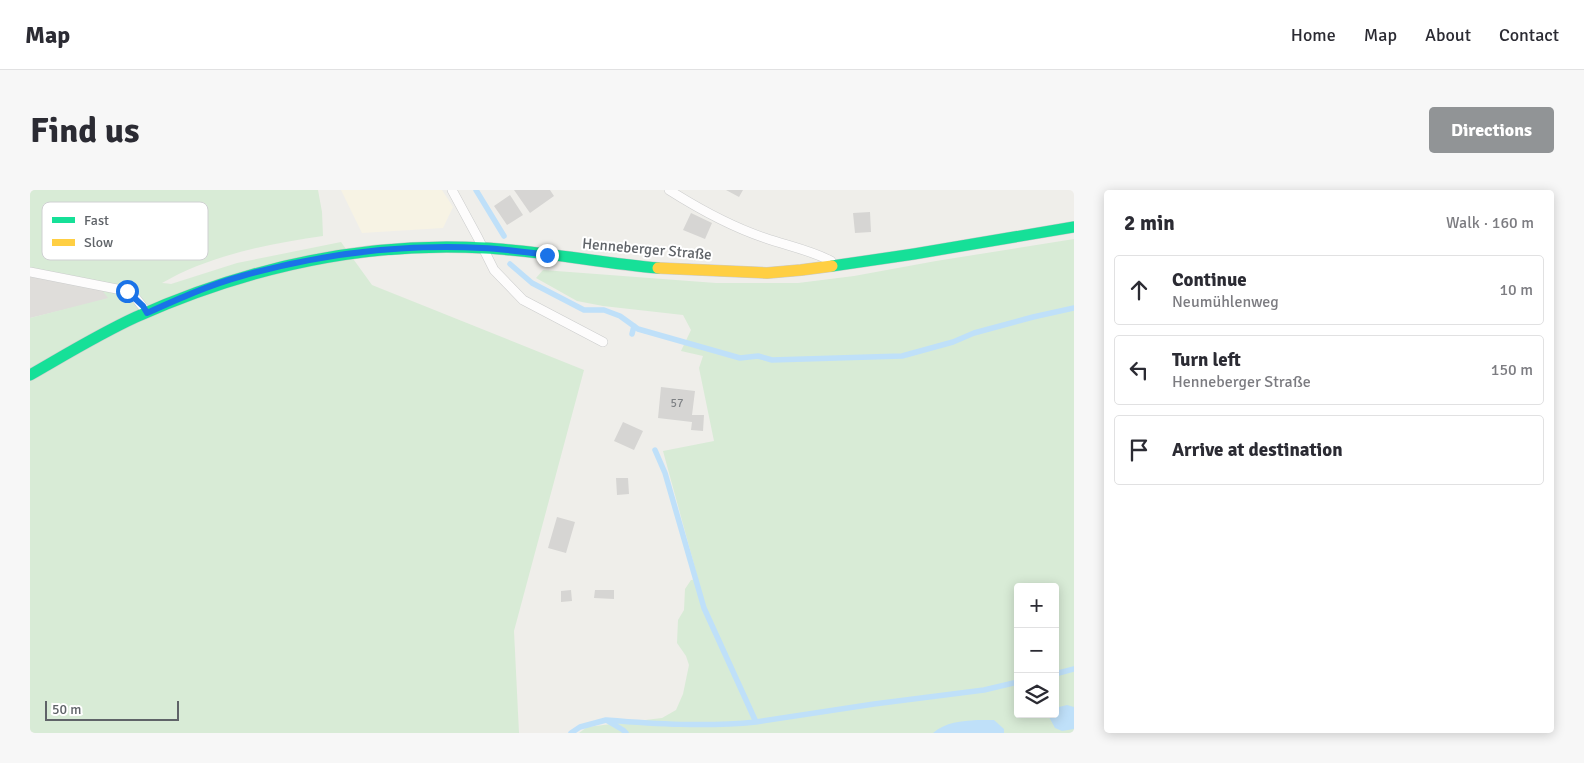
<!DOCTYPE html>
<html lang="en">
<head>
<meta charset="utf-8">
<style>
	:root { --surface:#fff; --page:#f7f7f7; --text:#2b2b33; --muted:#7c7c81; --line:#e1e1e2; --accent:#919496 }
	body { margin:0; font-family:Signika,sans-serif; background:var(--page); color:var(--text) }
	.controls { position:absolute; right:15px; bottom:15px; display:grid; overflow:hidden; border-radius:5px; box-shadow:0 2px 12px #0003 }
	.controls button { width:45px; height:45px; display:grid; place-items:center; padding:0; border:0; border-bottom:1px solid var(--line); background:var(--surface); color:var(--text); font:25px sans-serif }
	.scale { position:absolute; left:15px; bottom:12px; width:134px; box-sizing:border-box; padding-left:5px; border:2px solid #5f6368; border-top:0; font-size:14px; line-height:18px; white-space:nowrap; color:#5f6368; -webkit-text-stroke:4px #fff; paint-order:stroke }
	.stop { position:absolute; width:15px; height:15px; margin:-11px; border:4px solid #1a73e8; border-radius:50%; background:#fff }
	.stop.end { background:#1a73e8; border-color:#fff; box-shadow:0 1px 5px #0008 }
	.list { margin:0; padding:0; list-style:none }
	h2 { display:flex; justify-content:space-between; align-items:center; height:65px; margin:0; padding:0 20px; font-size:21px }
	h2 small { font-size:16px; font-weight:400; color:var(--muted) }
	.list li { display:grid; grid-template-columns:32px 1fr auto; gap:15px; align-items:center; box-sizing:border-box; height:70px; margin:0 10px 10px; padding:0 10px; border:1px solid var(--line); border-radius:5px }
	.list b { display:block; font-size:19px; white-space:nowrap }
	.list p { margin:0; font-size:16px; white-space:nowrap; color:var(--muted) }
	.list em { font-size:16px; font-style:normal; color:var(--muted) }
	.icon { flex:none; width:28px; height:28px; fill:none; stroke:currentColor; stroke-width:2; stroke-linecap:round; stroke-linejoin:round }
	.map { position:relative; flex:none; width:1044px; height:543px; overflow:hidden; border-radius:5px }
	header { display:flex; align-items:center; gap:30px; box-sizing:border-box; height:70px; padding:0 25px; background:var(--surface); border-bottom:1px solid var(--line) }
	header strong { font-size:24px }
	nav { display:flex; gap:28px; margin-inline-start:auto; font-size:18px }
	.intro { display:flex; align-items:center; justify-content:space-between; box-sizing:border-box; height:120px; padding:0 30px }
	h1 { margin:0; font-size:35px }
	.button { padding:12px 22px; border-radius:5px; background:var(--accent); color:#fff; font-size:18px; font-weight:700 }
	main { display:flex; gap:30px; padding:0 30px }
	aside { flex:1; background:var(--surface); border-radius:5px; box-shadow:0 2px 12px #0003 }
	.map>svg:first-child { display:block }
	.commercial { fill:#f7f3e4 }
	.industrial { fill:#dfddda }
	.green { fill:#d8ebd6; fill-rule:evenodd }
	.water { fill:#bfe0f9 }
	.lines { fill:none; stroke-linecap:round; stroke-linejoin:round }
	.stream { stroke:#bfe0f9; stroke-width:5.5 }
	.building { fill:#d6d5d3 }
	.lane-casing { stroke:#cbcccc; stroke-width:10 }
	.fast-casing { stroke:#cacacb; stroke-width:12 }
	.slow-casing { stroke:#cacacb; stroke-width:12 }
	.lane { stroke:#fdfcfc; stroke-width:9 }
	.fast { stroke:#16e098; stroke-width:11 }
	.slow { stroke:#ffcf43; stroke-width:11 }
	.route { stroke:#1a73e8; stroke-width:6 }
	.labels { text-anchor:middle; stroke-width:4; stroke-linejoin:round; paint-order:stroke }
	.number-label { font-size:12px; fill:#7e8184 }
	.street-label { font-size:15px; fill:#5f6368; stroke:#fff }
	.key { fill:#fff; stroke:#cfd0d2; stroke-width:1 }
	.key-label { font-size:14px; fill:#5f6368 }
</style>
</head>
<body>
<header>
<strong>Map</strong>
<nav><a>Home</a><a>Map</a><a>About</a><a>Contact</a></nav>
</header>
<div class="intro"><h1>Find us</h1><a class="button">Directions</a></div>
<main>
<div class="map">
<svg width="1044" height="543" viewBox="0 0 1044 543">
	<rect width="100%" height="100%" fill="#efeeea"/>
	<path class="commercial" d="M311,0H412L423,17L413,38L332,43Z"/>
	<path class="industrial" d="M0,78L64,90L141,94L0,128Z"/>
	<path class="green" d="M0,0H288L292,22L293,46C239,54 180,65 132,93L141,94L207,73L311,52L342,95L554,180L484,441L489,543H0V128L78,108L64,90L0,78Z
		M1044,49V543H549L557,537L632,528L646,520L653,504L659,475L656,466L647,453L648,430L654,420L655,399L661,390L668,389L633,261L684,251L669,178L673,166L651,161L661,140L653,125L573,116L547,111L506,88L513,80L686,93H768L824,86L906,71ZM988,397H1025V524H988Z"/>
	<path class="water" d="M1037,515L1044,517V539L1032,541L1025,538L1019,527L1021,524H1025V518Z
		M947,530H964L974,539V543H903C916,532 931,531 947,530Z"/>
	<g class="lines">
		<path class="stream" d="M446,0L474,46
			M480,74L502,93L554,120H574L590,126L608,139L710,168L728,166L742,170L872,166L923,152L944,143L1003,127L1044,118
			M602,144L604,136
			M625,260L635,283L674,418L726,532L844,514L954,500L988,492
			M1025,484L1044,479
			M576,530C626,534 676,537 726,532
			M541,543L550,537L576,530L593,540L596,543"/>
	</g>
	<path class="building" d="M484,0H520L524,6L500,23Z
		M696,0H713L709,7Z
		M480,5L493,25L477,35L464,16Z
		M840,22L841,42L825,43L823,23Z
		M661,23L682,33L675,49L653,40Z
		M631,197L665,201L662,225H674L673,241L661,240L662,232L628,228Z
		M593,232L613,241L604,260L584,251Z
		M586,288H598L599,304L587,305Z
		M527,327L545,332L536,363L518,358Z
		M541,400L542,411L531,412V401Z
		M565,400H584V409L564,408Z"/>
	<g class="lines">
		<g class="lane-casing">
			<path id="lane" d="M422,0L448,48L464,80L493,110L573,152
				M639,0C669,19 702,37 735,48C758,56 780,60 801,71
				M0,82L97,101L105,107L116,121"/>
		</g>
		<g class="fast-casing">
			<path id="fast" d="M802,76L884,64L1044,37
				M0,185C35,165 69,144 106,127C216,78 334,51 455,58C513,61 570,73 628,78"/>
		</g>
		<g class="slow-casing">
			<path id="slow" d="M628,78L737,83L771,80L802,76"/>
		</g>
		<use href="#lane" class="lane"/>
		<use href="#fast" class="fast"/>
		<use href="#slow" class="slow"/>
	</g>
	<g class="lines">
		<path class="route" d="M97,101L113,116L117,123C148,109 179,95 212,86C290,64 372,54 452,58C474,59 495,62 517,65"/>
	</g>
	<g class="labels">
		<g class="number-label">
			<text x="647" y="217">57</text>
		</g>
		<g class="street-label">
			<text transform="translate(617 59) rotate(5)" y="5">Henneberger Straße</text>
		</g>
	</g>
	<rect x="12" y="12" width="166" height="58" rx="8" class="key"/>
	<rect x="22" y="27" width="23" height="6" fill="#16e098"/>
	<rect x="22" y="49" width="23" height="7" fill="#ffcf43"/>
	<g class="key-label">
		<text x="54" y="35">Fast</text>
		<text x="54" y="57">Slow</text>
	</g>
</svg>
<div class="controls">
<button>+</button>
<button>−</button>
<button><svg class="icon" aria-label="layers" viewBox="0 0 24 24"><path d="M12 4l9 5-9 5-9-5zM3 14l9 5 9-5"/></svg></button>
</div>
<div class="scale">50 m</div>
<div class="stop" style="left:97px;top:101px"></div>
<div class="stop end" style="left:517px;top:65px"></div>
</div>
<aside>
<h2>2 min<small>Walk · 160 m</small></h2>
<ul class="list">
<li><svg class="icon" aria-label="ahead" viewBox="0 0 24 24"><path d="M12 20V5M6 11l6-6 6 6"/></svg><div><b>Continue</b><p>Neumühlenweg</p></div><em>10 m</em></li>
<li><svg class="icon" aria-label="left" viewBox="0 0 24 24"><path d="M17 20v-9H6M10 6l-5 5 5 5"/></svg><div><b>Turn left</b><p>Henneberger Straße</p></div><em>150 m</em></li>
<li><svg class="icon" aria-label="arrive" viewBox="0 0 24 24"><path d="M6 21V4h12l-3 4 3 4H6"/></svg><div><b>Arrive at destination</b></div></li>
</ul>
</aside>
</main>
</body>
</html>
